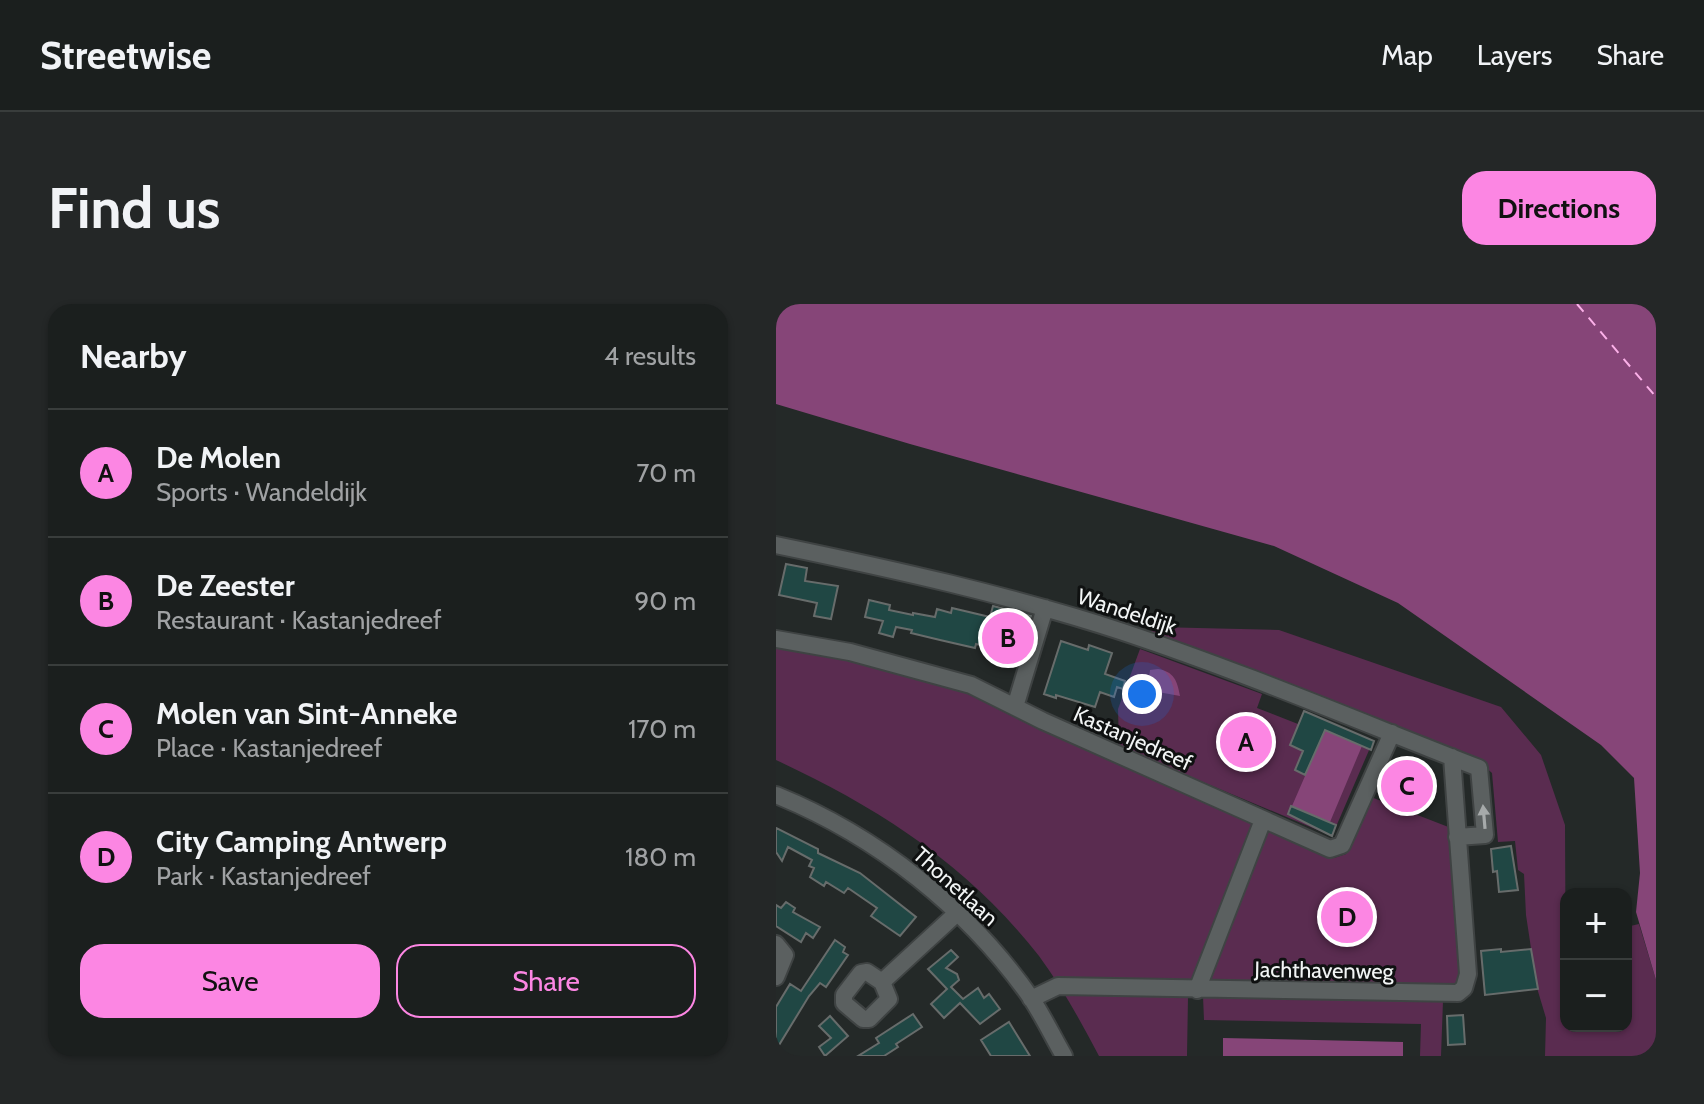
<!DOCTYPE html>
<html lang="en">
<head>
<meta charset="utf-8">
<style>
	:root { --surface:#1b1f1e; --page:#242727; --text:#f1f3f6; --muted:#a0a2a4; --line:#393d3c; --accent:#fc86e3 }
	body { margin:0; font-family:Cabin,sans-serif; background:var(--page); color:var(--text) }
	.controls { position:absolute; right:24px; bottom:24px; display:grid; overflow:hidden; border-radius:16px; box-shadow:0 2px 6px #0004 }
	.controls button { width:72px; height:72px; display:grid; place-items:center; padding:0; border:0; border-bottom:2px solid var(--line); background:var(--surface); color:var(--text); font:40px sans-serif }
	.you { position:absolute; left:366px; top:390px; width:28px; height:28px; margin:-20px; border:6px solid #fff; border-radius:50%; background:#1a73e8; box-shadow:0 0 0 12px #1a73e833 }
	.badge { display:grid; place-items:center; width:52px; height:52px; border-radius:50%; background:var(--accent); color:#111; font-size:26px; font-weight:700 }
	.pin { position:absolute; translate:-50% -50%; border:4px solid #fff; box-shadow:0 2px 8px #0006 }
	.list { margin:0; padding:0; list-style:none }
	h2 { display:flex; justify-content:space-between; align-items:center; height:104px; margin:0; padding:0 32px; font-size:34px }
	h2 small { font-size:26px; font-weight:400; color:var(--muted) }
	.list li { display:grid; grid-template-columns:52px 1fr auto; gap:24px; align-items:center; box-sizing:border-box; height:128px; padding:0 32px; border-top:2px solid var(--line) }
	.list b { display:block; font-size:30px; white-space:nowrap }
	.list p { margin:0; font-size:26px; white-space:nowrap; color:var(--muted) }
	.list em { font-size:26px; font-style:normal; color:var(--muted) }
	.actions { display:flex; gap:16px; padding:24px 32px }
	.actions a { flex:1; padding:18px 0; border:2px solid var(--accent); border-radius:24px; text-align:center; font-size:28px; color:var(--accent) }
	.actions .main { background:var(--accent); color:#111 }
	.map { position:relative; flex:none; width:880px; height:752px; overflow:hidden; border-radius:24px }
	header { display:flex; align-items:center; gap:48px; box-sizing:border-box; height:112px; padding:0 40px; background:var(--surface); border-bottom:2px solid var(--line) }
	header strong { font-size:38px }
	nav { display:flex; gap:44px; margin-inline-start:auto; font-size:28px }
	.intro { display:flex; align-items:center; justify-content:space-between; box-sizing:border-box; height:192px; padding:0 48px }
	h1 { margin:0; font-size:56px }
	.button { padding:20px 36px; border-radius:24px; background:var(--accent); color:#111; font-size:28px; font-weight:700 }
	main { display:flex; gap:48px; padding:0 48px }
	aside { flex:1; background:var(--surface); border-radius:24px; box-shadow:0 2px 6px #0004 }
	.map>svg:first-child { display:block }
	.green { fill:#5a2c50 }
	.water { fill:#864578 }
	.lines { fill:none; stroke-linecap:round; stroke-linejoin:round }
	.ferry { stroke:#fbb0e8; stroke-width:2; stroke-dasharray:10 8; stroke-linecap:butt }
	.building { fill:#204744; stroke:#676c6b; stroke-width:2 }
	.minor-casing { stroke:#3f4343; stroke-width:20 }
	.minor { stroke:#5b6060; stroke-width:16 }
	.oneway { fill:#a6aaaa }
	.labels { text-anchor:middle; stroke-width:6; stroke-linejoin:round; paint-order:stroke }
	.street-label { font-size:22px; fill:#f2f5f5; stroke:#0f1111 }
</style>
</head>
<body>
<header>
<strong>Streetwise</strong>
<nav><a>Map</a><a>Layers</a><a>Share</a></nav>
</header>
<div class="intro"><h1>Find us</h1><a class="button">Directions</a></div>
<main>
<aside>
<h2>Nearby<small>4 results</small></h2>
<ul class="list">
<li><span class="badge">A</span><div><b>De Molen</b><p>Sports · Wandeldijk</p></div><em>70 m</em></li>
<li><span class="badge">B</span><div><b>De Zeester</b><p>Restaurant · Kastanjedreef</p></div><em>90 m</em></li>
<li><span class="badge">C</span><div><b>Molen van Sint-Anneke</b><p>Place · Kastanjedreef</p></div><em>170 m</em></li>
<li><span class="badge">D</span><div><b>City Camping Antwerp</b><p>Park · Kastanjedreef</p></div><em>180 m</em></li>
</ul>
<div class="actions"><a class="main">Save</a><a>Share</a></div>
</aside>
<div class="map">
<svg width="880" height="752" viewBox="0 0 880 752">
	<rect width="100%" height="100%" fill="#242928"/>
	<path class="green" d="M380,323L503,326L725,403L765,451L789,521L790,722H850V623L863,620L880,676V752H769L770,714L761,684L750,611L748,570L742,566L739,537L722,538L716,469L707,461L371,330Z
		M0,339L195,386L558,554L570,550L595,493L675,524L685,676L667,697L665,752H644L645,720L428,716L427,692L412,693L411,752H323C305,718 286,683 263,652C192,561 103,504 0,456Z
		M364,345L486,390L481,404L522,420L528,407L597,437L556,532L343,443L342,405Z"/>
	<path class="water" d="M0,0H880V676L860,608L864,569L858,474L825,441L622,299L498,242L134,140L0,100Z
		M382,365C398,368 401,376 404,392L382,388L366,381L373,374L374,366Z
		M549,426L586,442L554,518L516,502Z
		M447,734L627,738V752H447Z"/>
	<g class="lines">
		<path class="ferry" d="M801,0L880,93"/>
	</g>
	<path class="building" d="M10,260L31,264L29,277L62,282L55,315L38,312L41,299L3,291Z
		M93,296L114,301L113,306L137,311V309L159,313L161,305L175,309L176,304L214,313L217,302L255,312L242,354L235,352V355L223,352L224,346L200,340L199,344L164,336L135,329L136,326L120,323L117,333L103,329L107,317L89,313Z
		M285,337L312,346L313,341L336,349L329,370L349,377L347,385L341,383L338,393L324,388L319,403L280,391V394L268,390Z
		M528,407L598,437L595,446L549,426L529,471L519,466L527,447L514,441Z
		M631,456L650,464L656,480L647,503L638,506L609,494L617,485H606L615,463Z
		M515,502L560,521L556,532L512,510Z
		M0,524L42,545V549L84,569L140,613L124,632L95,612L101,604L72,584L68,589L50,578L48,582L34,573L38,564L33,562L36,556L12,543L6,557L0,548Z
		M735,542L742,586L723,588L721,567L717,568L715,545Z
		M10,598L19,604L17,608L44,623L37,634L30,629L25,638L0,622V601L5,604Z
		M59,636L69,643L67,648L72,651L50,683L44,679L33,692L0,746V703L14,680L25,687Z
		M725,645V648L755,645L762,685L709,691L705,647Z
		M175,646L182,653L170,664L181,670L183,676L175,683L187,695L202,684L208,694L213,690L224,705L204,720L184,699L168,714L155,700L171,685L152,665Z
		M137,710L146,723L120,740L122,743L108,752H82L103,739L100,734Z
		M687,711L689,740L672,741L671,712Z
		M54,712L72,732L49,752L43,743L55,734L43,722Z
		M233,718L254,752H215L205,736Z"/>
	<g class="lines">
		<g class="minor-casing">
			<path id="minor" d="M0,241C116,265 234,291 347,328C467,368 585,418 703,464L709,531L681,533
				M0,335L74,348L195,381L267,417L554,545L566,541L616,429
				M239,403L269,304
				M0,491C101,532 192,604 255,694C267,712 277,733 288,752
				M0,640L9,651L0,673
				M106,678L113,695L93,715H87L68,699V691L85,669L91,668L106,678L181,609
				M421,686L487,516
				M255,695L282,682L682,689L688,684L692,670L676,453"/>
		</g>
		<use href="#minor" class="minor"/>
	</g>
	<defs><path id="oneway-solid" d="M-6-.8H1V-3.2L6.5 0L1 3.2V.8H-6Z" transform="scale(2)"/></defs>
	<use class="oneway" href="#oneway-solid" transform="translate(708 513) rotate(-95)"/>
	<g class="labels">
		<g class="street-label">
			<text transform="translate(351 307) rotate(18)" y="8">Wandeldijk</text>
			<text transform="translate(357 434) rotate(24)" y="8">Kastanjedreef</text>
			<text transform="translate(180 582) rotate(42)" y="8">Thonetlaan</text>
			<text transform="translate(548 666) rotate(1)" y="8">Jachthavenweg</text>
		</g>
	</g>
</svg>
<div class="controls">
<button>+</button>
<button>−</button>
</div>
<div class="you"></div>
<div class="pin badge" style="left:470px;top:438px">A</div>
<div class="pin badge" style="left:232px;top:334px">B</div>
<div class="pin badge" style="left:631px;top:482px">C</div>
<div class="pin badge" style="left:571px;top:613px">D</div>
</div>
</main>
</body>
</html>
